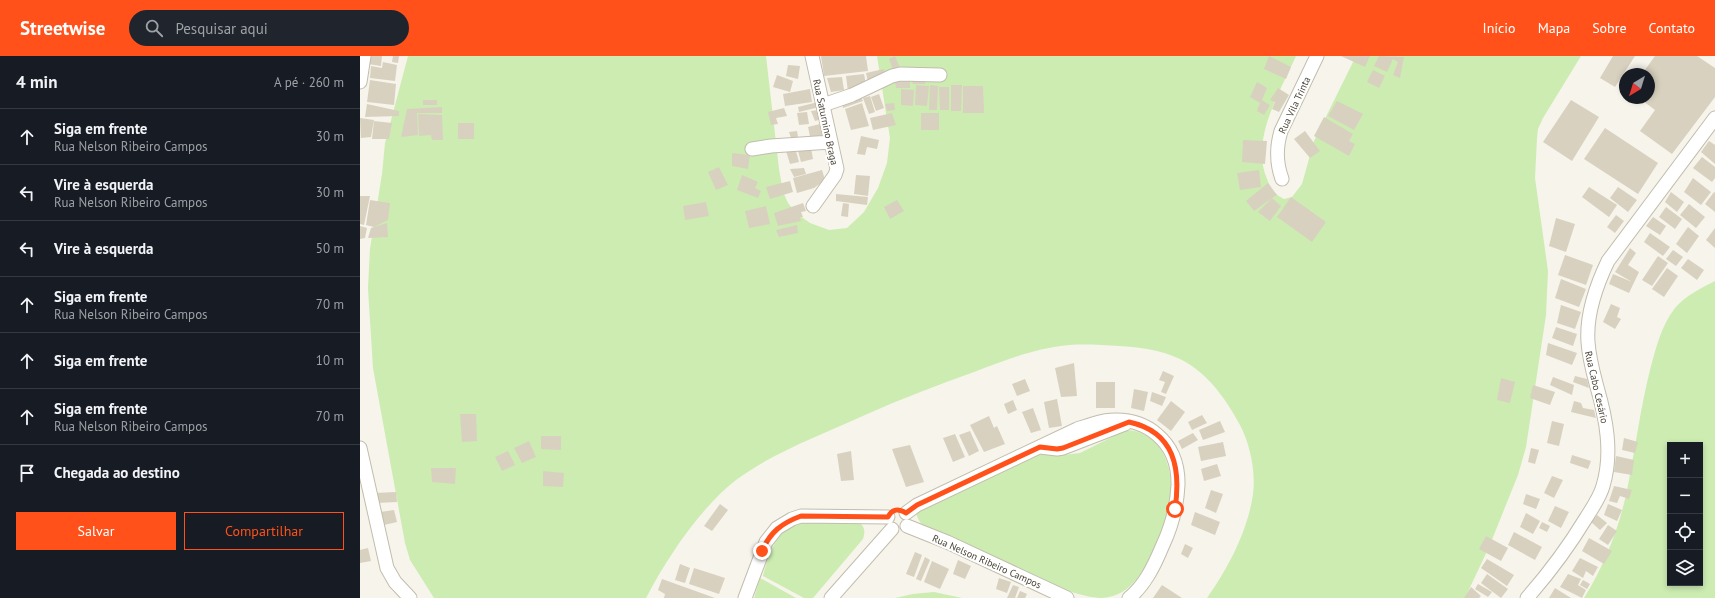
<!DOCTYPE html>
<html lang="pt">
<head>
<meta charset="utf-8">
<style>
	:root { --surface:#171b24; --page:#20242c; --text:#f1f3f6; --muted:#9ea1a6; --line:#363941; --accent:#ff5119 }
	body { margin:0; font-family:"PT Sans",sans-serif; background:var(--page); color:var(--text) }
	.controls { position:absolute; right:12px; bottom:12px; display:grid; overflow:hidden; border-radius:0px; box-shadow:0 2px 6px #0003 }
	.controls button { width:36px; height:36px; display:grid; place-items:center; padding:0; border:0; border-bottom:1px solid var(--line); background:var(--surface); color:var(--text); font:20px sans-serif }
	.compass { position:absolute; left:1259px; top:12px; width:36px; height:36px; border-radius:50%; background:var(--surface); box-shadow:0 2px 6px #0003; rotate:218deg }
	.stop { position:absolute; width:12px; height:12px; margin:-9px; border:3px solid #ff5119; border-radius:50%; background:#fff }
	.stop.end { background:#ff5119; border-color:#fff; box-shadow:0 1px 4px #0008 }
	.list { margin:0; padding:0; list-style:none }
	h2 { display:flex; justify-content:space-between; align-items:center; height:52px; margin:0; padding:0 16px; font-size:17px }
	h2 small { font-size:13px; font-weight:400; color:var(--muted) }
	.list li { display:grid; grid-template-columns:26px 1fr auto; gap:12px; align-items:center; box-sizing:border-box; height:56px; padding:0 16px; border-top:1px solid var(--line) }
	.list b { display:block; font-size:15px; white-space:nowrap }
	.list p { margin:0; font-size:13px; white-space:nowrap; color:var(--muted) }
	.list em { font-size:13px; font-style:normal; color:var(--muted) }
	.actions { display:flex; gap:8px; padding:12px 16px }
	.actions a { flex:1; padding:9px 0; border:1px solid var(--accent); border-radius:0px; text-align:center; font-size:14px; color:var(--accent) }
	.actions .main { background:var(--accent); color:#fff }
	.icon { flex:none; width:22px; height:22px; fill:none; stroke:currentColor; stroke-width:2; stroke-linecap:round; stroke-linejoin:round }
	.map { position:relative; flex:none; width:1355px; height:542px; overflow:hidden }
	header { display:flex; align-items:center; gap:24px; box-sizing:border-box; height:56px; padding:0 20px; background:var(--accent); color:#fff }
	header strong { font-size:19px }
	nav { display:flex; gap:22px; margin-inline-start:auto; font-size:14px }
	.search { width:280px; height:36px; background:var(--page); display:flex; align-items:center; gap:10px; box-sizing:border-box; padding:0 14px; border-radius:22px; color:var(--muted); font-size:15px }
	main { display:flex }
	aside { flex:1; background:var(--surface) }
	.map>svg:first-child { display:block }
	.green { fill:#ccecb2; fill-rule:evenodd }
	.building { fill:#d9d1bf }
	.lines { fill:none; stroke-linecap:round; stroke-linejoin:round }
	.street-casing { stroke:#c2bdac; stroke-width:15 }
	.street { stroke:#fff; stroke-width:13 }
	.route { stroke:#ff5119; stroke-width:5 }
	.labels { text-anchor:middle; stroke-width:4; stroke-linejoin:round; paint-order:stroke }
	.street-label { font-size:10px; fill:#4b4538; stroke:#fff }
</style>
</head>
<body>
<header>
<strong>Streetwise</strong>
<div class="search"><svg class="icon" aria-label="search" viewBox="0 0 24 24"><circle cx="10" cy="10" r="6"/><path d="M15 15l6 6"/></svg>Pesquisar aqui</div>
<nav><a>Início</a><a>Mapa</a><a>Sobre</a><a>Contato</a></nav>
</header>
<main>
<aside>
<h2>4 min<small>A pé · 260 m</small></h2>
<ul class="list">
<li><svg class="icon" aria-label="ahead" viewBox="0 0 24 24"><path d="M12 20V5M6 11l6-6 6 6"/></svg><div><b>Siga em frente</b><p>Rua Nelson Ribeiro Campos</p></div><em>30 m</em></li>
<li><svg class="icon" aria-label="left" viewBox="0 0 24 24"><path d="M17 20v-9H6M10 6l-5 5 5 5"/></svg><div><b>Vire à esquerda</b><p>Rua Nelson Ribeiro Campos</p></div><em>30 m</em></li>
<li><svg class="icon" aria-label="left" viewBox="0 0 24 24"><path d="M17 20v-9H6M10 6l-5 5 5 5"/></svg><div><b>Vire à esquerda</b></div><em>50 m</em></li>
<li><svg class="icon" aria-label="ahead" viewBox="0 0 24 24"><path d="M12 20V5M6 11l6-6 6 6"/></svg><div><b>Siga em frente</b><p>Rua Nelson Ribeiro Campos</p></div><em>70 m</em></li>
<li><svg class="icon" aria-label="ahead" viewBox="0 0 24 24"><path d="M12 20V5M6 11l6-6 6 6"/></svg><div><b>Siga em frente</b></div><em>10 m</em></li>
<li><svg class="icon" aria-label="ahead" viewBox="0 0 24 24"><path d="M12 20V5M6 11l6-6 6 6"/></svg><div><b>Siga em frente</b><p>Rua Nelson Ribeiro Campos</p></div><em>70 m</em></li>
<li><svg class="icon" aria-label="arrive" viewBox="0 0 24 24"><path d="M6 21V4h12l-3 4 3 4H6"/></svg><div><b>Chegada ao destino</b></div></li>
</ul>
<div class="actions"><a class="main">Salvar</a><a>Compartilhar</a></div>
</aside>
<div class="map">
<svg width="1355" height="542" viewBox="0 0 1355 542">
	<rect width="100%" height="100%" fill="#f6f4eb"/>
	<path class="green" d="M48,0H406L419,113L423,136L428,147L436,157L450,167L469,174L487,172L504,156L518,132L527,107L530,82L517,0H936C920,36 890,84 907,123C911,133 914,138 924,143L932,141L942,128L954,85L996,0H1221L1183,62L1178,73L1177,82L1175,122L1188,215L1186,259L1166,391L1158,419L1129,491L1105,542H847C867,514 886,478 892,444C897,420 891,390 880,369C866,343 848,317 820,303C801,294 780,291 759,290C743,289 725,288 709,289C676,292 645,304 614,316C577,329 541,343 505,359C461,379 414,396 376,424C340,452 307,502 286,542H74L50,504L45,487L13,312L8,232L10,193L22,118L25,87Z
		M1355,225V542H1224C1246,507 1262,465 1269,424C1276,387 1281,350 1290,314C1296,292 1301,270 1315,252C1325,240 1341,232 1355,225ZM1310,389H1340V527H1310Z
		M766,374C808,376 816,423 809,456C807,467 802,477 797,487C786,511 773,540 742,542C711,542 651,510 621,496C603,488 578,480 563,469C559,466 557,461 556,456L677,397L696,400L720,397Z
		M497,464C504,470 506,474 503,483L453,542H444L403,520C419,457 441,466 497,464Z
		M400,522L436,542H394Z
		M574,536L602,542H535L553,538Z"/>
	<path class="building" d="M9,0H22L21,10L8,8Z
		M33,0H39L38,7L32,6Z
		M461,0H506L508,15L464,20Z
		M535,0L540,12L533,14L529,3Z
		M909,0L931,11L926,23L904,13Z
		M981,0H1010L1005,11Z
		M1019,0L1044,1L1040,22L1033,19L1038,6L1033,3L1027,16L1014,10Z
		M1253,0H1275L1255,31L1240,22Z
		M1295,0H1337L1355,12V41L1312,98L1280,75L1295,54L1279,42H1289V18H1282Z
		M23,6L37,9L35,25L10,22L11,10L22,12Z
		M428,9L440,10L438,23L426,20Z
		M524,13L525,19L508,26L506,17Z
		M1013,14L1025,20L1019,32L1007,26Z
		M504,18L506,29L488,36L486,20Z
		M417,19L433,25L430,36L413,31Z
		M564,20L565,28H553L552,26Z
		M482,21L484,34L471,36L467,22Z
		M10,24L36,28L34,49L7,46Z
		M550,24V32H536L535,25Z
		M897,26L907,32L902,44L910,49L904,59L897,55L900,47L890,41Z
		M556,29L569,30L567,50L555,49Z
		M570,29L578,30L577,54H569Z
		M591,29H602L601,55H591Z
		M603,30H623L624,57H603Z
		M579,31H589V54H580Z
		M918,32L929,39L919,56L912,53L915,46L910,44Z
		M450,33L452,46L425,50L423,38Z
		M541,33L554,34L553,50L541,49Z
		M519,38L524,52L516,55L511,41Z
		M500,40L503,45L483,52L482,46Z
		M510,40L515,56L509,58L503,42Z
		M63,44H77V49H63Z
		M1211,44L1239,61L1212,105L1183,86Z
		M977,45L1003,58L994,74L968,60Z
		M458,46L459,51L439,56L438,51Z
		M502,47L509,70L491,74L485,53Z
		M534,47L535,54L527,55L525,48Z
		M7,48L39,55V60L5,61Z
		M82,51V57H57L58,79L41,81L47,53Z
		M424,52L427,60L416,62L418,68L411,69L408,56Z
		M459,54L462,63L455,65L451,55Z
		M447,56L449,68L439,69L437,57Z
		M532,57L536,69L513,74L510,62Z
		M561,57H579V74H561Z
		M58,58L82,59L83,84H72L71,79L59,80Z
		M964,61L993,78L989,85L995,88L989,100L954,80Z
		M0,62L14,64L11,81L1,82V86Z
		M14,65L32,67L29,83H12Z
		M98,67H114V83H98Z
		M460,68L464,85H451L448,71Z
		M1245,72L1298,107L1278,138L1224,103Z
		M437,75L438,81L431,82L429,76Z
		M945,75L960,95L950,102L934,83Z
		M501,80L519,84L517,93L507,91L505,99L497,98Z
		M883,84L907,85L905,108L882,106Z
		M1349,85L1355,89V108L1341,96Z
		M451,92L453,103L441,106L438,95Z
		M426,95H436L439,106L430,108Z
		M372,97L390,99L388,113L372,110Z
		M1342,101L1355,111V122L1352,126L1333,112Z
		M359,111L368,129L356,134L348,116Z
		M444,112L446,118L434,121L430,113Z
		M462,114L465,124L454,132L437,137L433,122Z
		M899,114L901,131L880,134L877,117Z
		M382,119L398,126L395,132L401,135L398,142L377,134Z
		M496,119L510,120L508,140L494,138Z
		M1333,122L1351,136L1341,149L1324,136Z
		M430,125L433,136L410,143L406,131Z
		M908,127L917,139L912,142L921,150L910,165L898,156L912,142L894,155L886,145Z
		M1229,131L1257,149L1249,161L1222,141Z
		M1258,131L1277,144L1268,156L1250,142Z
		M1311,136L1324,146L1317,156L1305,146Z
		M1354,136L1355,137V156L1345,148Z
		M476,138L508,141L507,149L476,145Z
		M0,140H10L4,169L0,168Z
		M931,141L966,166L952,186L917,161Z
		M10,144L30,147L28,164L14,171L6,169Z
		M537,144L544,155L530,163L524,151Z
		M346,146L349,160L325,164L323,150Z
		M443,147L446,155L441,156L443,161H440L441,165L418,170L414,157Z
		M483,147L489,148L488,161L481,160Z
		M1329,148L1345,161L1336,172L1320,159Z
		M406,150L410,168L389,172L385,155Z
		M1306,151L1322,163L1315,173L1299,161Z
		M1256,159L1264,165L1255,177L1247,171Z
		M1293,161L1306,170L1300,179L1286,170Z
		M1196,162L1215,168L1206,196L1189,190Z
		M27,167L28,181L8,182L11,172Z
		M437,169L438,177L419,181L416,174Z
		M0,170L7,172L5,182L0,183Z
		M1328,171L1339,180L1327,197L1316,188Z
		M1355,172V192L1346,184Z
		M1290,177L1310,191L1303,200L1284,186Z
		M1270,192L1276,197L1268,209L1279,216L1269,237L1249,228L1253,218L1272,226L1255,216Z
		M1313,194L1323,201L1316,210L1306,203Z
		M1205,199L1233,209L1226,229L1198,219Z
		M1298,200L1308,207L1292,230L1282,224Z
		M1328,203L1344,214L1337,224L1321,212Z
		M1307,212L1318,220L1304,241L1292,233Z
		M1201,223L1226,233L1219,251L1195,242Z
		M1251,248L1260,252L1257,261L1261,263L1255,273L1243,266Z
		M1201,249L1221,256L1215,273L1197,267Z
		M1196,271L1217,278L1213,290L1192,282Z
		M1188,287L1217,297L1212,309L1186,299Z
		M714,307L717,340L701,341L695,312Z
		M803,315L814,320L806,338L801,336L805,326L799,324Z
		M1215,320L1227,323L1229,332L1213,326Z
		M1193,321L1214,329L1212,339L1190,329Z
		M1141,322L1155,326L1150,347L1137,344Z
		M665,323L670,335L657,340L652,328Z
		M736,326H755V352H736Z
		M1173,329L1195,336L1190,349L1170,342Z
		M774,333L788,336L784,355L771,352Z
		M792,336L806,341L802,350L790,345Z
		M697,343L702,370L689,372L684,346Z
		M653,344L657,354L648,358L644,348Z
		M811,345L825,356L811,375L797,364Z
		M1214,345L1221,347L1223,352L1234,354L1236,362L1211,356Z
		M673,352L681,374L671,377L662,356Z
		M100,358H116L117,385L102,386Z
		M842,359L847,367L832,374L828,366Z
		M629,360L634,372L637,370L645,388L624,396L610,369Z
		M860,365L865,376L843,384L839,374Z
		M1192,365L1204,368L1199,390L1187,387Z
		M610,375L619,395L609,400L599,379Z
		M833,377L838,384L822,393L818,385Z
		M595,378L605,401L593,406L583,382Z
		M181,380H201V394L181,393Z
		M1264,382L1278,386L1275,397L1262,394Z
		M169,385L176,401L162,407L154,392Z
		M863,386L866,400L841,405L838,391Z
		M550,389L564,426L546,431L532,393Z
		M1171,392L1179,394L1175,408L1168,406Z
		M148,395L155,409L142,415L135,401Z
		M491,395L494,424L481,425L477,398Z
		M1212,399L1231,405L1228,413L1210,407Z
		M1256,400L1274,404L1272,419L1254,416Z
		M857,408L861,420L844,425L841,413Z
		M71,412H96L95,428L72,426Z
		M183,415L204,417L203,431L183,430Z
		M1192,420L1203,424L1194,442L1184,437Z
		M1254,430L1272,434L1269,443L1260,440L1257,447L1249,445Z
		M851,434L863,438L856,457L845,452Z
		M36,436L37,446L16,447L15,437Z
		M1166,438L1180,443L1176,453L1163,448Z
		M360,448L368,454L352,475L344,470Z
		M1248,448L1262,454L1257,465L1244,459Z
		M1195,450L1209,456L1201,472L1188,465Z
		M34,454L37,466L24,469L20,456Z
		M835,456L860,466L855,479L831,469Z
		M1166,457L1180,465L1173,478L1160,471Z
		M1237,459L1247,467L1240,474L1231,466Z
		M1182,466L1190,470L1187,476L1179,472Z
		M1248,469L1257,475L1248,489L1239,483Z
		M1154,476L1182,491L1175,504L1148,489Z
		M1126,480L1148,492L1141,505L1119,493Z
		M1229,482L1252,495L1244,508L1222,495Z
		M825,488L833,492L828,502L821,498Z
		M8,492L11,505L0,507V494Z
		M555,496L562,499L554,521L546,518Z
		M565,501L570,504L561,525L556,523Z
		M1220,502L1238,511L1233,520L1226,515L1223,522L1212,515Z
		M1127,503L1154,519L1147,530L1121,512Z
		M598,504L611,510L605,523L593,518Z
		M572,505L589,513L580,533L564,526Z
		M320,508L330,512L325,527L315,524Z
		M334,512L365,522L359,538L329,528Z
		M1127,518L1148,533L1141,542L1121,527Z
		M1208,518L1221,523L1218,529L1226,534L1222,542L1200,531Z
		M639,522L651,526L647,537L636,533Z
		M302,523L355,542H304L305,538L298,534Z
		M1223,524L1230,528L1227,533L1220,529Z
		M1118,528L1132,536L1128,541L1115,533Z
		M653,529L659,531L655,542H647Z
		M802,529L822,542H793Z
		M1111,531L1121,540L1119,542H1104Z
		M1195,532L1211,542H1189Z
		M660,535L667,538L665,542H657Z"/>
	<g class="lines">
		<g class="street-casing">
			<path id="street" d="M452,0L477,113L475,119L453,150
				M0,26L4,0
				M463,49L492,39L532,20L540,18L580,19
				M392,93L411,90L471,86
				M922,123C916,106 916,92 921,75L957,0
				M680,391L697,393L703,392L765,368
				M0,392L27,512L35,526L50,542
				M546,457L557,449L717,373C726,370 734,367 744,365C786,359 819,386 818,429C817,451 811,472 802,491C794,510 785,529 769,542
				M547,470L587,486L707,542
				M385,542L406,486L417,472L432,463L441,460L528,461
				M471,542L532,473
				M1167,542C1189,517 1209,490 1226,462C1233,451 1240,441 1243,430C1253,397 1246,362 1237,331C1233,316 1229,302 1228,286C1226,258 1236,230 1248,205L1355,62"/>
		</g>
		<use href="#street" class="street"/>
	</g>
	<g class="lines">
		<path class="route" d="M402,495C410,476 422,467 441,460L528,461C532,453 539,452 546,457L557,449L680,391L697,393L703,392L769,366C815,376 821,413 815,453"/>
	</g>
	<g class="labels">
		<g class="street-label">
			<text transform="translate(934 49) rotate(-65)" y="4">Rua Vila Trinta</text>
			<text transform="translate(466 66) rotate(78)" y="4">Rua Saturnino Braga</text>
			<text transform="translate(1237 331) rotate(77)" y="4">Rua Cabo Cesário</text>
			<text transform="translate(627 505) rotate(24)" y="4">Rua Nelson Ribeiro Campos</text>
		</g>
	</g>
</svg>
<div class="controls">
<button>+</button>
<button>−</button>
<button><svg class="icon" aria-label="locate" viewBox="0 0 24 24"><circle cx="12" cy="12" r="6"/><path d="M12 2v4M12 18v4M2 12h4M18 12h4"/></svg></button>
<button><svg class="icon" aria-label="layers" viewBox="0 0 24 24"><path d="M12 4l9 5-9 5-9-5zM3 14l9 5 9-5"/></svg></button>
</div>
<svg class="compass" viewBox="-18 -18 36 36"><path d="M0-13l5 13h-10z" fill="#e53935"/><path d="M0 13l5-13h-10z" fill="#9ea1a6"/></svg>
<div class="stop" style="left:815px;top:453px"></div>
<div class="stop end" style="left:402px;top:495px"></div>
</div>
</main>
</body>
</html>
